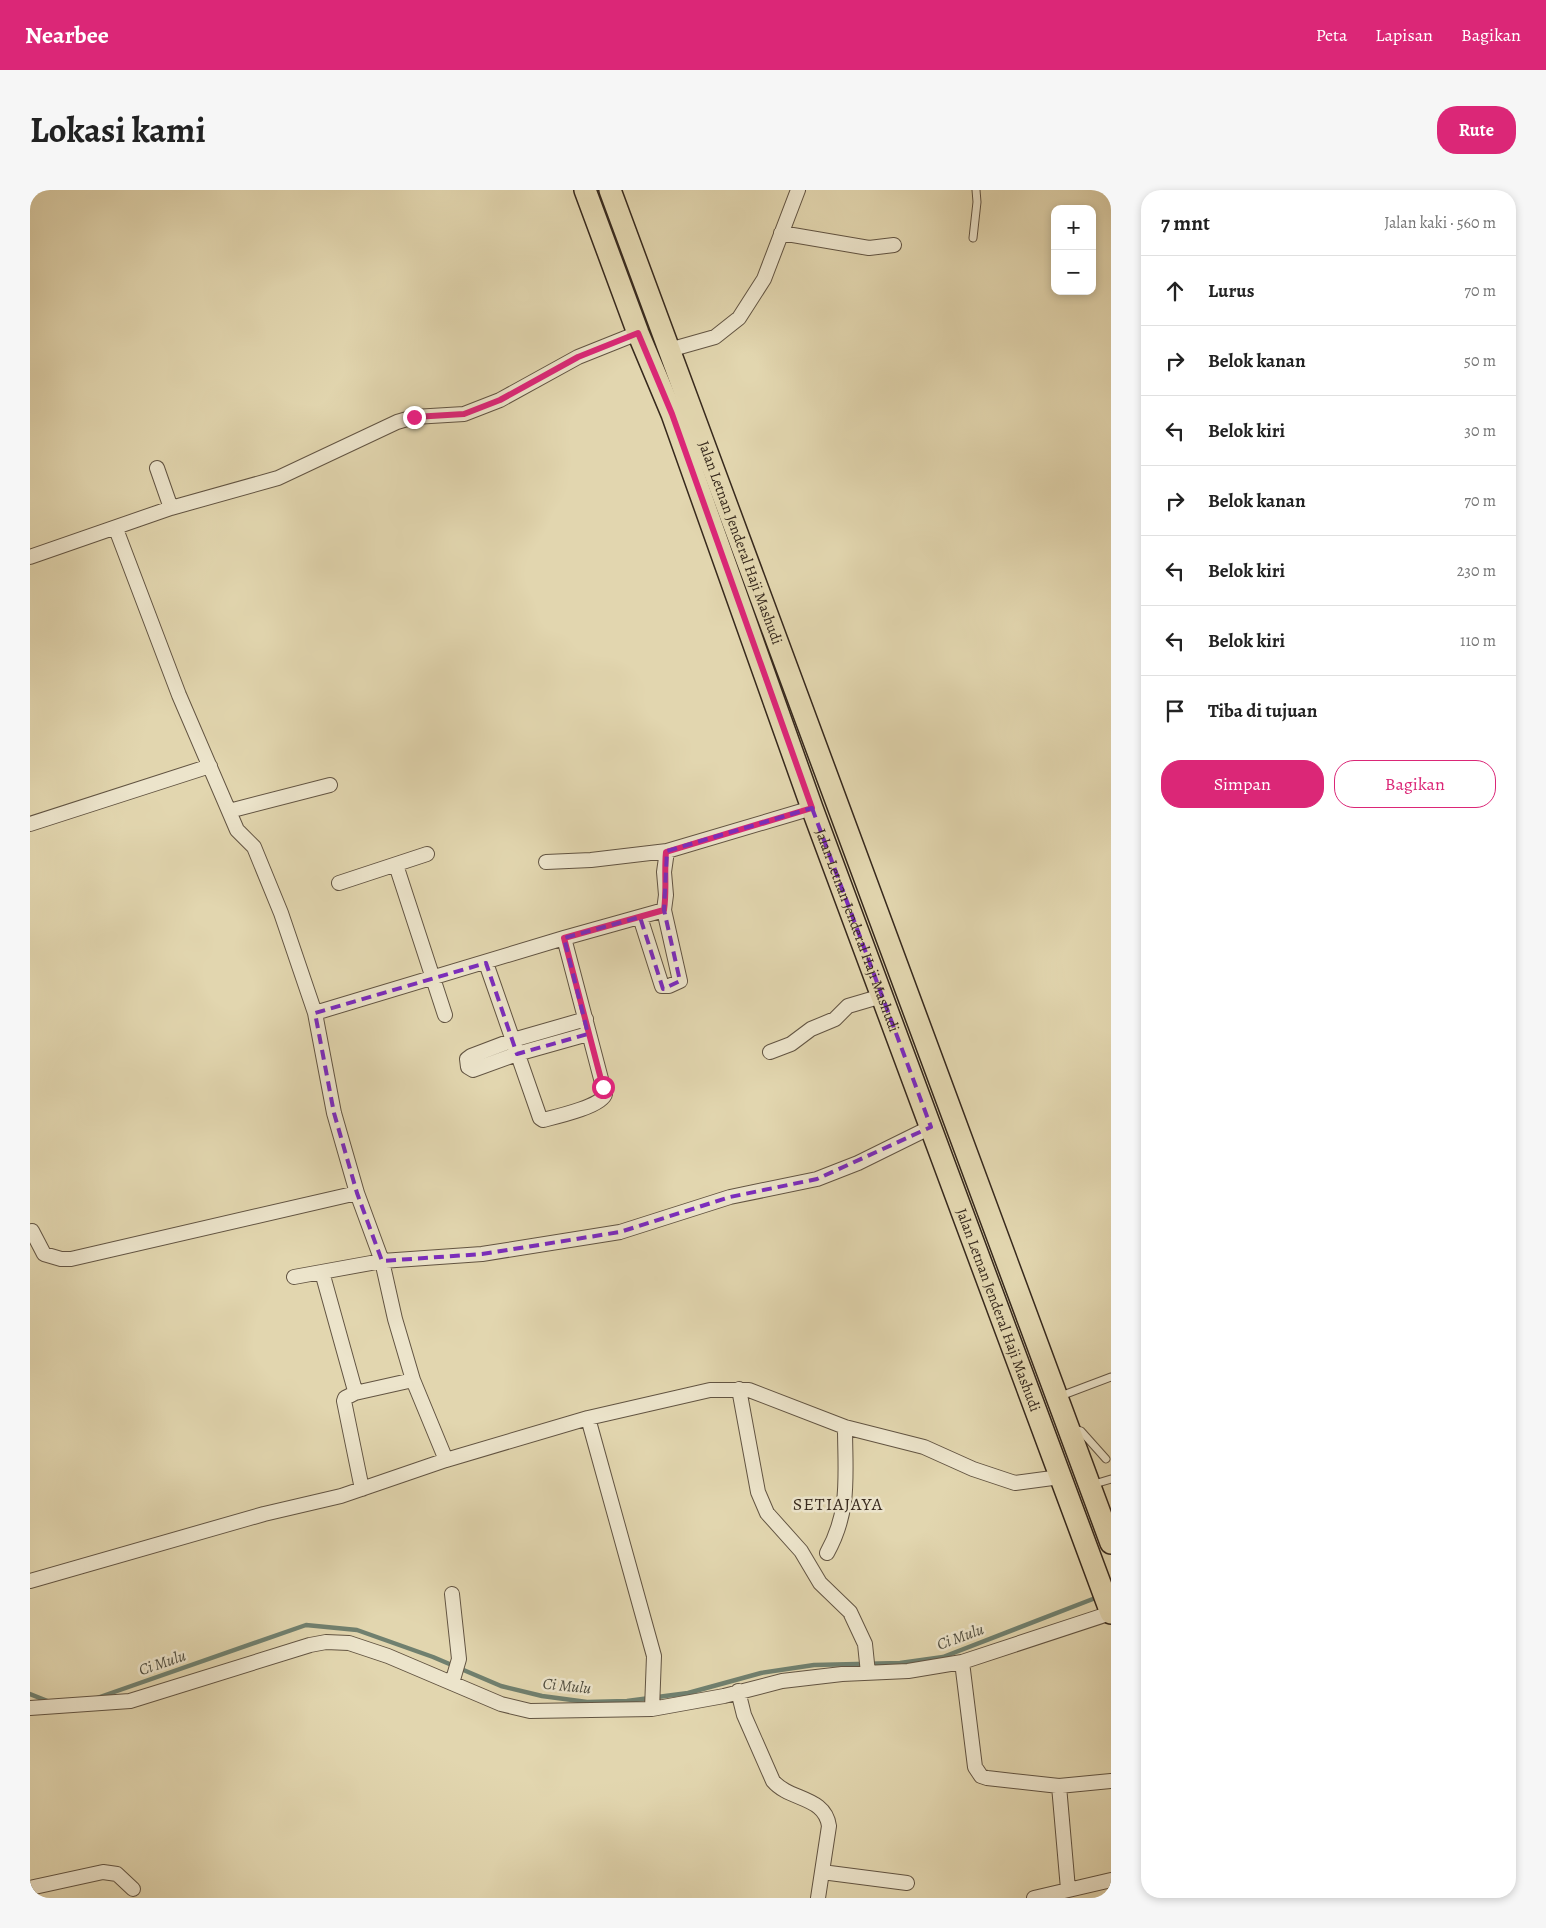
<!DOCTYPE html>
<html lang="id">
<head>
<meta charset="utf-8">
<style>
	:root { --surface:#fff; --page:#f6f6f6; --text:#222; --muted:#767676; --line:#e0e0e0; --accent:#db2777 }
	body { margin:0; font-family:Alegreya,serif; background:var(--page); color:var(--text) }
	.controls { position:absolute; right:15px; top:15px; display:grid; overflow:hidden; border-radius:10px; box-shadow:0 2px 8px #0003 }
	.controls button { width:45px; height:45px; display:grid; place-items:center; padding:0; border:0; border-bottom:1px solid var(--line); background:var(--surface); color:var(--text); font:25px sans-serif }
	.stop { position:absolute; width:15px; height:15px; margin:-11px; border:4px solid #db2777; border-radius:50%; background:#fff }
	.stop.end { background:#db2777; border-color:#fff; box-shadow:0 1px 5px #0008 }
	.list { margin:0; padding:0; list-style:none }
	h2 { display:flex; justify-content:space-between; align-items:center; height:65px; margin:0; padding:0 20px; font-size:21px }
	h2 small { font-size:16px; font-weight:400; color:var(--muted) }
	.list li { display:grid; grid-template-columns:32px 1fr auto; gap:15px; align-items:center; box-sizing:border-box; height:70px; padding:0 20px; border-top:1px solid var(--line) }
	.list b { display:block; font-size:19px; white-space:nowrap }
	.list em { font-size:16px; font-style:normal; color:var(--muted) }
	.actions { display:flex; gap:10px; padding:15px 20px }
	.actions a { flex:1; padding:11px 0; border:1px solid var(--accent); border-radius:20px; text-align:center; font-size:18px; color:var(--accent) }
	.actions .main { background:var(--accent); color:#fff }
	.icon { flex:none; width:28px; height:28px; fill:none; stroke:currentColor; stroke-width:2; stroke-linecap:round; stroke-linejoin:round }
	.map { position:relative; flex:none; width:1081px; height:1708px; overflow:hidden; border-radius:20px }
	header { display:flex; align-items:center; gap:30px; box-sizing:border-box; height:70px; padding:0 25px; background:var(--accent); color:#fff }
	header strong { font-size:24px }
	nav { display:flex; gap:28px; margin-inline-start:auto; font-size:18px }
	.intro { display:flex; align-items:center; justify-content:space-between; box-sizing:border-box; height:120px; padding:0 30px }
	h1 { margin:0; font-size:35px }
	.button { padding:12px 22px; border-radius:20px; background:var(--accent); color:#fff; font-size:18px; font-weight:700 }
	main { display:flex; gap:30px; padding:0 30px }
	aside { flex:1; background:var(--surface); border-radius:20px; box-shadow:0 2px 8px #0003 }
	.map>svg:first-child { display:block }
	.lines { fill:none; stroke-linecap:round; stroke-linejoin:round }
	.stream { stroke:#70806f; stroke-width:4.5 }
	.service-casing { stroke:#625442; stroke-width:9 }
	.minor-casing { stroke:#625442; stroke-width:16 }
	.primary-casing { stroke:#37291d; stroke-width:24 }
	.service { stroke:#ece4cb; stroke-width:7 }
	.minor { stroke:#ece4cb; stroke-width:14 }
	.primary { stroke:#e2d6af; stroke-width:21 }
	.route { stroke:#db2777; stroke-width:6 }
	.marked { fill:none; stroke:#7b2cbf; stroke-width:4; stroke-dasharray:10 6; stroke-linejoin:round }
	.labels { text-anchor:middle; stroke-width:5; stroke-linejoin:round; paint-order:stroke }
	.street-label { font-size:15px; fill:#37291d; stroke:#ece4cb }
	.water-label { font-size:16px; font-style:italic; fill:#4f4d3f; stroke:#ece4cb }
	.quarter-label { font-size:18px; letter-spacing:1px; fill:#37291d; stroke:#ece4cb }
</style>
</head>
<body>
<header>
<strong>Nearbee</strong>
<nav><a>Peta</a><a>Lapisan</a><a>Bagikan</a></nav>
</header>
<div class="intro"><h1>Lokasi kami</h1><a class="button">Rute</a></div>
<main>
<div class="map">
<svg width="1081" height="1708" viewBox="0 0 1081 1708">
	<rect width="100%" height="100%" fill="#e2d6af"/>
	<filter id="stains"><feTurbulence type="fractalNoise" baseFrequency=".004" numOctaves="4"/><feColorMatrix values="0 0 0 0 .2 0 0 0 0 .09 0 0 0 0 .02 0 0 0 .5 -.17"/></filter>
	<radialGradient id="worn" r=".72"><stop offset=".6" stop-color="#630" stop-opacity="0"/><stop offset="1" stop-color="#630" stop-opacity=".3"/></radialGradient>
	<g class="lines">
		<path class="stream" d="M0,1504L20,1512
			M67,1508L276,1435L327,1440L403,1467L471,1496L512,1506L557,1512L597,1511L658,1503L731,1483L784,1475L870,1473L913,1467L1068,1407"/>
		<g class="service-casing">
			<path id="service" d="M943,48L947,12L946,0
				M1028,1207L1081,1187
				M1043,1239L1051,1241L1076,1269
				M1061,1295L1081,1289"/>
		</g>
		<g class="minor-casing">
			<path id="minor" d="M751,43L839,58L864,55
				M639,160L685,147L709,128L734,89L768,0
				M127,278L141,318
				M86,339L149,505L207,640L224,657L251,723L285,823L304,923L327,1003L352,1071L365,1129L383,1190L416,1270
				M0,367L141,318L248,288L367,232L384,227L434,224L470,210L548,167L608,143
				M199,621L300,595
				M0,634L180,576
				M516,672L561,670L637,661
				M366,675L415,825
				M309,693L397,664
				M610,727L632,796H639L650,791L634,720L636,705L634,682L637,661L782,618
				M456,773L510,928L513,930C525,927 573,916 575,904L534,748
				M285,823L534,748L634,720
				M556,829L483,850L441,866L437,869L438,877L443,880L487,864L558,844
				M740,862L761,854L781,839L805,829L818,816L852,806
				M2,1041L14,1064L31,1069H41L327,1003
				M292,1082L324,1197L325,1203L315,1208L314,1211L332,1299
				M264,1087L352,1071L452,1064L590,1042L700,1007L787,989L828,973L901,937
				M709,1199L728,1302L737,1323L771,1361L790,1393L820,1422L835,1454L838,1483
				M325,1203L383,1190
				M558,1228L624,1466L622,1519
				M797,1363C821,1320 815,1284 815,1237
				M0,1391L234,1324L311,1306L416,1270L558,1228L680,1200H719L815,1237L894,1257L943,1279L985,1293L1030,1287
				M932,1472L945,1577L951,1586L957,1588L1029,1596L1038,1699
				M422,1493L429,1469L422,1404
				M708,1501L714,1525L743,1591C760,1611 795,1606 799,1636L788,1708
				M0,1518L100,1511L280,1455L296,1452L319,1453L358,1466L471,1514L500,1521L622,1519L694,1506L752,1491L812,1484L878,1481L932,1472L1081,1423
				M1029,1596L1081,1591
				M792,1682L877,1693
				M0,1698L73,1682L87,1684L103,1699
				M1004,1708L1081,1690"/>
		</g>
		<g class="primary-casing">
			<g id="primary">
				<path id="s1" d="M555,0L608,143L642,224L782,618L1081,1423"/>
				<path id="s2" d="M580,0L1081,1353"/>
			</g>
		</g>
		<use href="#service" class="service"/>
		<use href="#minor" class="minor"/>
		<use href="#primary" class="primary"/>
	</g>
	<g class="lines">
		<path class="route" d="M384,227L434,224L470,210L548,167L608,143L642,224L782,618L636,662C634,681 637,700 634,720L534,748L573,897"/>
	</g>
	<path class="marked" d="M782,618L901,937L787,989L700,1007L590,1042L452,1064L352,1071L327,1003L304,923L285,823L456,773L487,864L558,844L534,748L610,727L633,799L650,791L634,720L637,661Z"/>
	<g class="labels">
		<g class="street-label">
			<text dy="5" stroke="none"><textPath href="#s2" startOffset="376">Jalan Letnan Jenderal Haji Mashudi</textPath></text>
			<text dy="5" stroke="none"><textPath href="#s1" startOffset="789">Jalan Letnan Jenderal Haji Mashudi</textPath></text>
			<text dy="5" stroke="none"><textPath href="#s1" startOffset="1194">Jalan Letnan Jenderal Haji Mashudi</textPath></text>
		</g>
		<g class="water-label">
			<text transform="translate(930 1446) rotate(-20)" y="6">Ci Mulu</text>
			<text transform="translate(132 1472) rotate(-19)" y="6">Ci Mulu</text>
			<text transform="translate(537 1495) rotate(6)" y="6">Ci Mulu</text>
		</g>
		<g class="quarter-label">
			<text x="808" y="1320">SETIAJAYA</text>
		</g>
	</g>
	<rect width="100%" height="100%" filter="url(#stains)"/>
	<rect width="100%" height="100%" fill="url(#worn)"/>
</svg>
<div class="controls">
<button>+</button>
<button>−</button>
</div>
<div class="stop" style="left:573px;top:897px"></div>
<div class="stop end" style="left:384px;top:227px"></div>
</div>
<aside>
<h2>7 mnt<small>Jalan kaki · 560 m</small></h2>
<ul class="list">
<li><svg class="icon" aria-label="ahead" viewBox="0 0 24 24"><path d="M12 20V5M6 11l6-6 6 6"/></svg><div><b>Lurus</b></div><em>70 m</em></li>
<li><svg class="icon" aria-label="right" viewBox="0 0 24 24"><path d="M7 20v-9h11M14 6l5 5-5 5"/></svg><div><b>Belok kanan</b></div><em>50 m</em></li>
<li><svg class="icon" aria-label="left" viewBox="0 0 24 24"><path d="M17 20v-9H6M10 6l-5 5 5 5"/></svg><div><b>Belok kiri</b></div><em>30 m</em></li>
<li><svg class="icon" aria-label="right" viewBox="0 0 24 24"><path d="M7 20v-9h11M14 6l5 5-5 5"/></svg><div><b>Belok kanan</b></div><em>70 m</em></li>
<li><svg class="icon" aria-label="left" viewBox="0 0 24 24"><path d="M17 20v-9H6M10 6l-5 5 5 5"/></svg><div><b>Belok kiri</b></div><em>230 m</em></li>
<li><svg class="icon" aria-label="left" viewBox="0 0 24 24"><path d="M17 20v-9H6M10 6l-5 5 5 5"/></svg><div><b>Belok kiri</b></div><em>110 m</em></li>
<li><svg class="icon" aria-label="arrive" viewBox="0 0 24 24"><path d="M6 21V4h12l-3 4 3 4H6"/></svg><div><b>Tiba di tujuan</b></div></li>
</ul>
<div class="actions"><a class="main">Simpan</a><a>Bagikan</a></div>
</aside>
</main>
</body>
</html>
